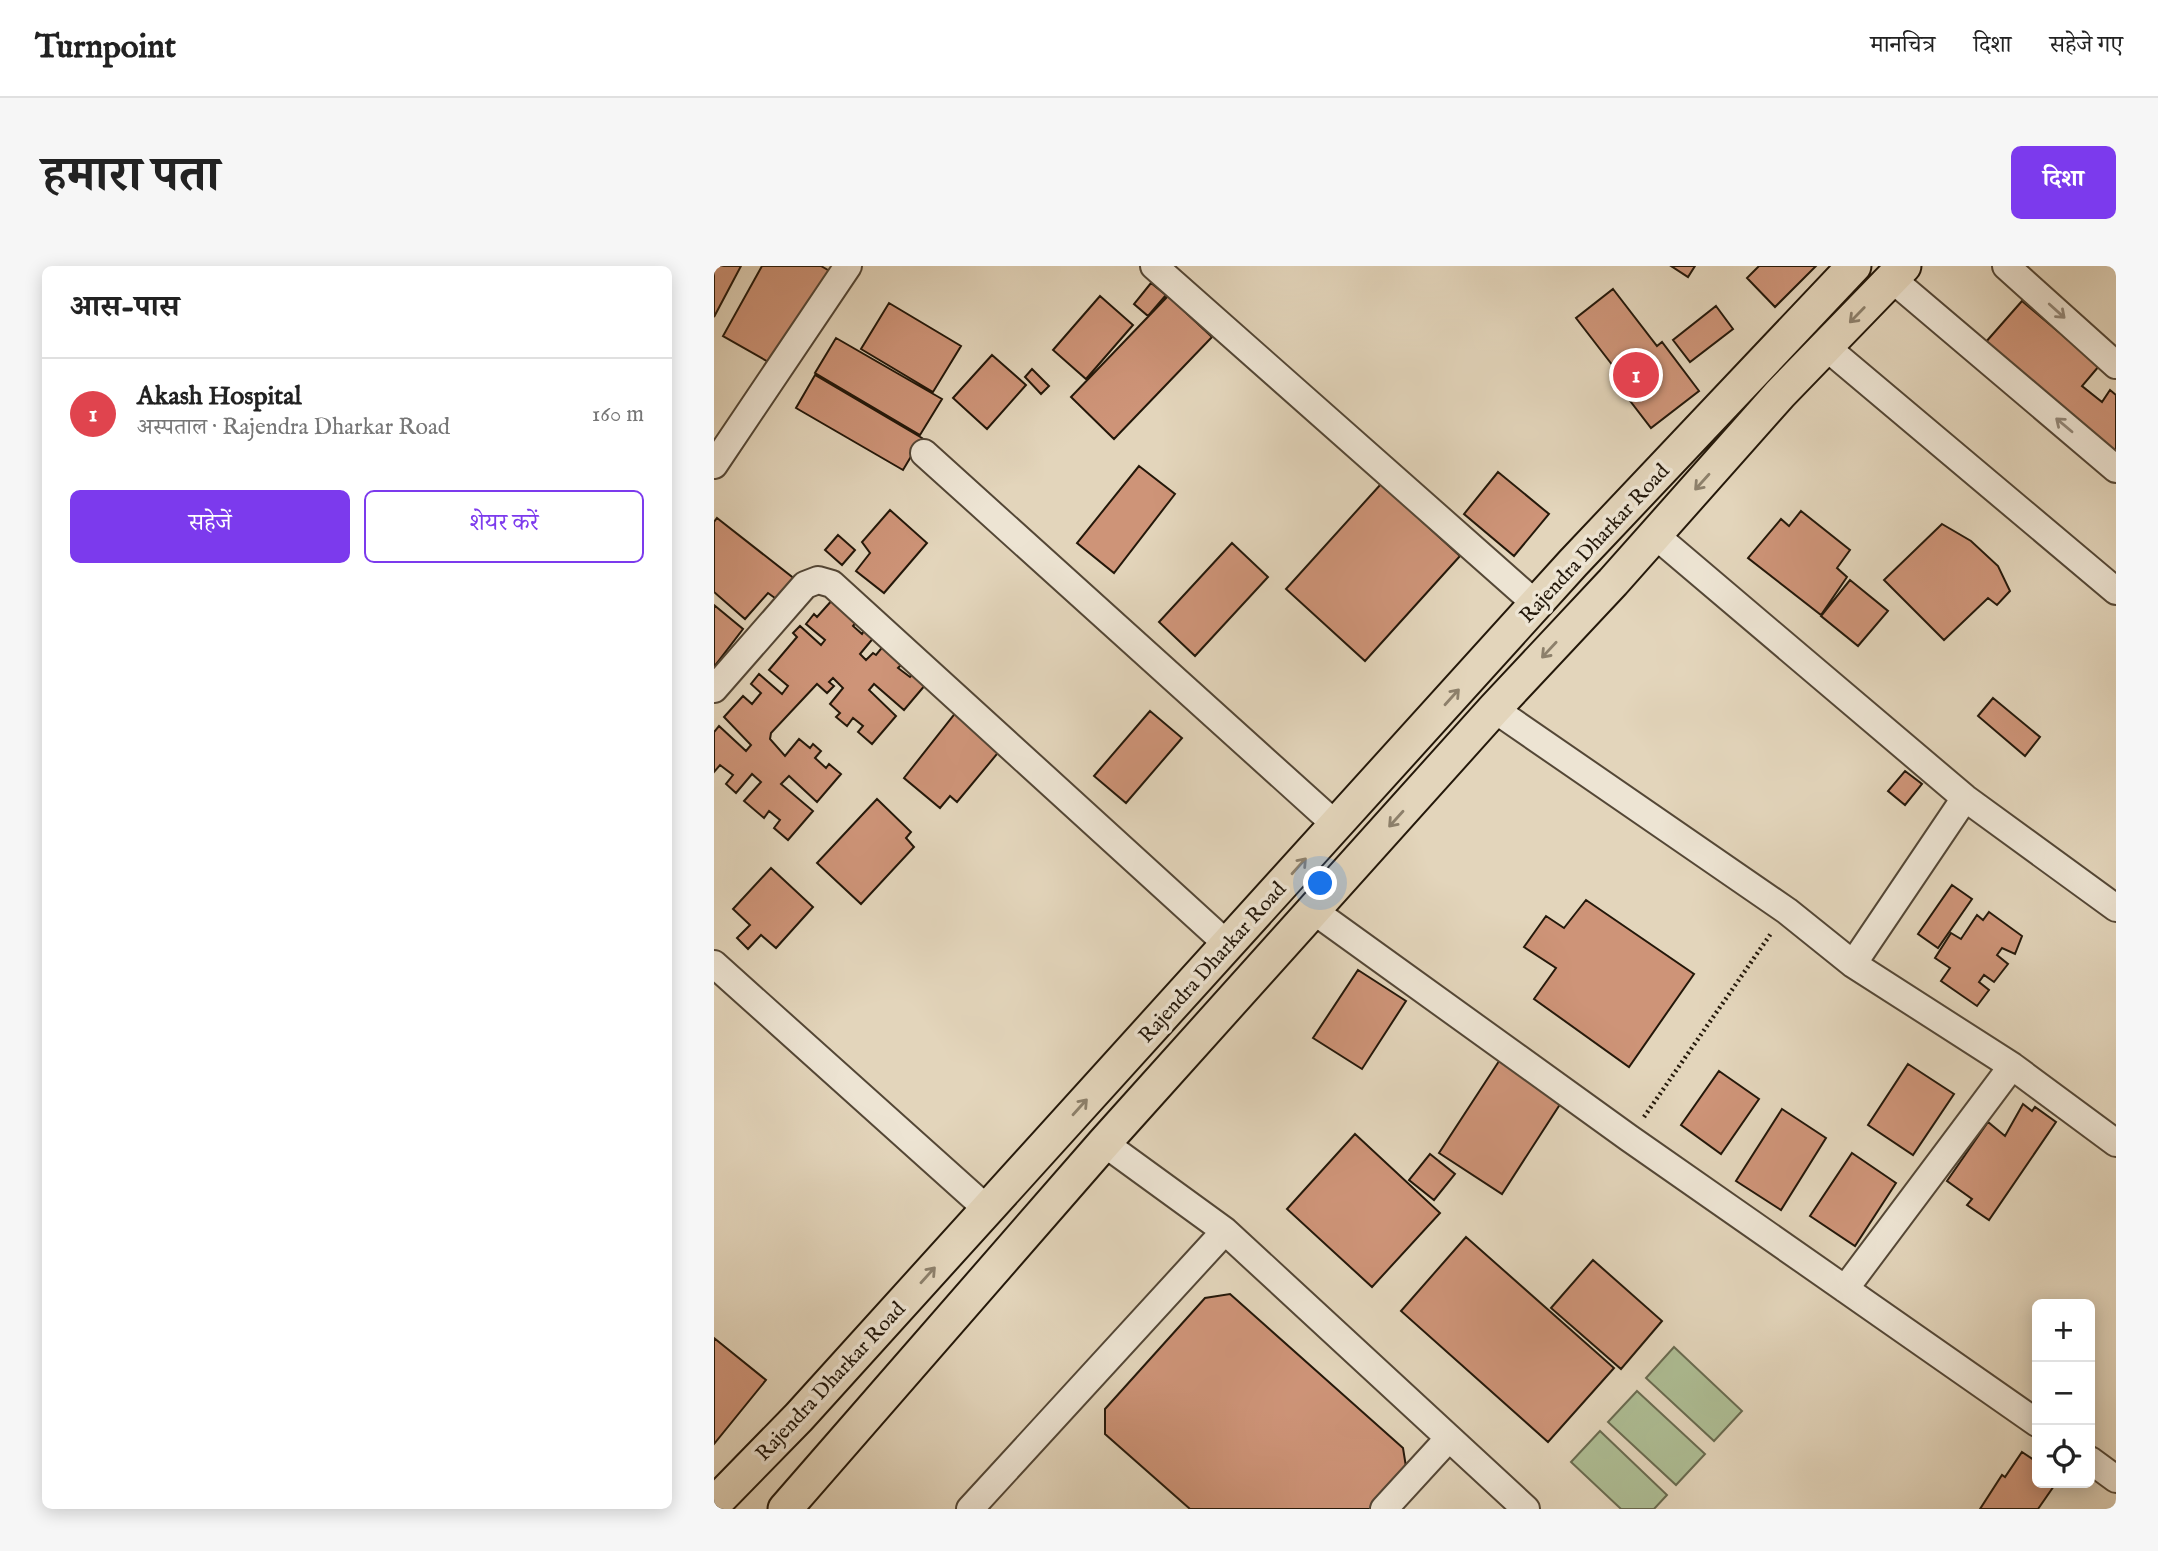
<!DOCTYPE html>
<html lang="hi">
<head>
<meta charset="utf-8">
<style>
	:root { --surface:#fff; --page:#f6f6f6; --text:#222; --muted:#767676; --line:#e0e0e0; --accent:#7c3aed }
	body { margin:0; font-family:"IM FELL English","Noto Serif Devanagari",serif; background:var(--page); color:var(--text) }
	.controls { position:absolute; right:21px; bottom:21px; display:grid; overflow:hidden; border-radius:10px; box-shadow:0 4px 18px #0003 }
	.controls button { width:63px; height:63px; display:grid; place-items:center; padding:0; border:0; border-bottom:2px solid var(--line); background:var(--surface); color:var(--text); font:35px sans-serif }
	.you { position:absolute; left:607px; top:618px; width:24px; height:24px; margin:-18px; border:5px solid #fff; border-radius:50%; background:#1a73e8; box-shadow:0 0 0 10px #1a73e833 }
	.badge { display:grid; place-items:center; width:46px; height:46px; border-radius:50%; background:var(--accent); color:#fff; font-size:23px; font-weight:700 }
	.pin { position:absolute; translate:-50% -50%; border:4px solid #fff; box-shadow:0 2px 7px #0006 }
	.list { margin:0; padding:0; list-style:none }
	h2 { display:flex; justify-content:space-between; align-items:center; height:91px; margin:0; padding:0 28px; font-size:30px }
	h2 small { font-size:23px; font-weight:400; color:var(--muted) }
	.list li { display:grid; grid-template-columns:46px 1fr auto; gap:21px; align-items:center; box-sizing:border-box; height:112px; padding:0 28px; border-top:2px solid var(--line) }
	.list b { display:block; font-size:26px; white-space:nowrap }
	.list p { margin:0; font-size:23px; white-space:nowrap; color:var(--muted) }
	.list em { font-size:23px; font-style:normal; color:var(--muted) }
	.actions { display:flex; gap:14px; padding:21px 28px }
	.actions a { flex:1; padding:16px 0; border:2px solid var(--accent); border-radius:10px; text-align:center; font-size:24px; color:var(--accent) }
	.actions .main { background:var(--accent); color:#fff }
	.icon { flex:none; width:38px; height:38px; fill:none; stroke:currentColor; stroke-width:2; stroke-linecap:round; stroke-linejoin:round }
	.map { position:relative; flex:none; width:1402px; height:1243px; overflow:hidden; border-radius:10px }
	header { display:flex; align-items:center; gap:42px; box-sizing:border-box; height:98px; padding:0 35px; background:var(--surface); border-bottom:2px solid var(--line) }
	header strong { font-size:33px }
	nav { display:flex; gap:38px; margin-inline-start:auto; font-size:24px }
	.intro { display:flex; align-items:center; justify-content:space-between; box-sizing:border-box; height:168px; padding:0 42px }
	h1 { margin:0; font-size:49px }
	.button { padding:18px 32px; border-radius:10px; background:var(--accent); color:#fff; font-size:24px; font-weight:700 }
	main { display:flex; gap:42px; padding:0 42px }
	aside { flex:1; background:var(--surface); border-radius:10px; box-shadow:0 4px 18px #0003 }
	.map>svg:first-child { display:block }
	.green { fill:#aebe95; stroke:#696b50; stroke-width:2 }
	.building { fill:#ce9478; stroke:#24180a; stroke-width:2 }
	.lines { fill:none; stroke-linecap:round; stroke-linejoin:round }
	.minor-casing { stroke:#544736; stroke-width:30 }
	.major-casing { stroke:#24180a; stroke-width:37 }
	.path { stroke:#24180a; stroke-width:4.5; stroke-dasharray:2 3.5; stroke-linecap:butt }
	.minor { stroke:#ede4d3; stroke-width:26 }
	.major { stroke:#e3d5bb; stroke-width:33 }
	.oneway { stroke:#938879 }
	.oneway2 { stroke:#8d806b }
	.labels { text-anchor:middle; stroke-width:7; stroke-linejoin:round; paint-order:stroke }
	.street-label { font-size:21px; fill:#24180a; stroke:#ede4d3 }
</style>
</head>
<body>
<header>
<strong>Turnpoint</strong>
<nav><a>मानचित्र</a><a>दिशा</a><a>सहेजे गए</a></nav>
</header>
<div class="intro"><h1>हमारा पता</h1><a class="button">दिशा</a></div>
<main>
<aside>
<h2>आस-पास<small></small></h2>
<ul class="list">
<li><span class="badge" style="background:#e0444e">1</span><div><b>Akash Hospital</b><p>अस्पताल · Rajendra Dharkar Road</p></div><em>160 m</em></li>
</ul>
<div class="actions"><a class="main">सहेजें</a><a>शेयर करें</a></div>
</aside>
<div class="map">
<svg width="1402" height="1243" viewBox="0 0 1402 1243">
	<rect width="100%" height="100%" fill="#e3d5bb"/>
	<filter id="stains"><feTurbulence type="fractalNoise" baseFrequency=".00286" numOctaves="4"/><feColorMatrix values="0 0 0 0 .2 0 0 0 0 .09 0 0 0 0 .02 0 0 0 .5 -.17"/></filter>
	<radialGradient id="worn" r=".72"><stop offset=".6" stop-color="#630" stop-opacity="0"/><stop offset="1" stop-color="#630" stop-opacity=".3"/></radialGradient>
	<path class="green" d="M960,1081L1028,1145L1000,1175L932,1112Z
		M923,1125L991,1188L962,1219L894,1156Z
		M886,1165L953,1229L940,1243H907L857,1196Z"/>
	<path class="building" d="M0,0H27L0,51Z
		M48,0H107L119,7L65,102L9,70Z
		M957,0H981L974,11Z
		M1045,0H1102L1061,41L1033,12Z
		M437,17L452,29L434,50L420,38Z
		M899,23L943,80L948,76L985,125L937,162L900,114L906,109L862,52Z
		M386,30L419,59L372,113L339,84Z
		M454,30L498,71L400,173L357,131Z
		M1308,35L1385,100L1368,120L1388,136L1396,124L1402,129V186L1271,77Z
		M175,37L247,80L219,126L147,83Z
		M1002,40L1019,63L976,96L959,74Z
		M122,72L228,133L206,169L101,107Z
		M278,89L312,119L273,163L239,132Z
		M318,103L335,120L327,128L311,111Z
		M101,109L208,172L189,204L82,142Z
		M425,200L461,228L400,307L363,277Z
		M784,206L835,248L800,290L750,248Z
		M667,218L746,290L651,395L572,323Z
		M176,244L213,277L170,327L142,305L156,287L148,276Z
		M1087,245L1136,284L1123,302L1133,311L1107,349L1034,292L1067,253L1075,260Z
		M3,252L82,314L65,335L54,327L31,353L0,326V256Z
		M1228,258L1257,275L1284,300L1296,325L1283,339L1274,332L1230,374L1170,314Z
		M124,269L141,284L128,299L111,284Z
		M518,277L554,311L481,390L445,356Z
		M1136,314L1174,345L1144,380L1107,350Z
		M120,332L145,353L139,360L148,368L152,362L161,370L146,388L152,394L159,387L162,389L171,378L191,395L184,402L196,411L200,407L212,418L190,444L160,418L155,424L182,450L158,478L144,466L149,460L139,452L133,460L122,451L126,447L116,438L129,422L119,412L115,416L120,420L113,427L103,418L57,467L56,473L71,490L85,473L96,482L99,478L107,485L101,492L112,502L115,498L127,508L103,536L75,510L67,518L99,545L74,574L60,562L66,554L55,545L50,552L30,535L47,516L38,508L22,527L12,518L19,509L6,499L0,506V466L5,460L32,485L37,479L10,451L29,430L38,438L47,427L37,418L45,408L68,428L74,420L55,404L83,371L79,367L86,360L107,379L111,374L92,358L100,348L103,351Z
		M0,339L29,363L0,401Z
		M1279,432L1326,471L1311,490L1264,450Z
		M243,445L288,482L243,536L236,530L226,542L190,512Z
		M436,445L468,472L412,537L380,510Z
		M1191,505L1208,518L1191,539L1174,525Z
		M163,533L197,566L192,572L200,581L147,638L103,597Z
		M57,602L99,641L62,682L47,669L34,683L23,672L36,659L19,643Z
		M1238,619L1258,633L1224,682L1204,668Z
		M872,634L980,708L915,801L820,733L842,702L810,681L832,650L850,662Z
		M1275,646L1308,670L1301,688L1288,682L1283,689L1294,698L1280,716L1270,709L1265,716L1275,724L1263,740L1227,715L1236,702L1221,692L1237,667L1247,673L1263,649L1269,654Z
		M644,704L692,735L648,803L599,772Z
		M789,789L852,829L788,928L725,887Z
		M1194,798L1240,828L1199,889L1154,859Z
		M1005,805L1045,833L1007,888L967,859Z
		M1309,838L1318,845L1321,841L1342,856L1275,954L1253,939L1258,933L1233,915L1274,856L1291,870Z
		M1068,843L1112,872L1067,944L1022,915Z
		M641,868L726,947L658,1021L573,943Z
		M1138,887L1182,917L1141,980L1096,950Z
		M716,888L741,908L720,934L695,914Z
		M752,971L900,1102L834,1176L687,1045Z
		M879,994L948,1055L907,1103L837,1042Z
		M516,1028L689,1182L693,1207L660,1243H476L391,1168V1143L491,1032Z
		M0,1072L52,1114L0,1178Z
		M1308,1186L1323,1196V1217H1342L1324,1243H1266L1288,1209L1291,1211Z"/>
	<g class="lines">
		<g class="minor-casing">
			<path id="minor" d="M440,0L823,339
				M1292,0L1402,99
				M1178,13L1402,203
				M1112,81L1402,325
				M210,187L622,559
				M0,199L134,0
				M941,269L1251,532L1402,642
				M0,423L91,319L104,314L118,318L514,679
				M780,443L1073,645L1139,698L1298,800L1402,877
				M600,645L915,872L1323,1157
				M0,698L273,943
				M1139,698L1251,532
				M511,965L812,1243
				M1131,1023L1298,800
				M1376,1194L1402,1213
				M256,1243L511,965L390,877
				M670,1243L735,1172"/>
		</g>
		<g class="major-casing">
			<path id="major" d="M0,1238L85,1151L859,297L1140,0
				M71,1243L390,877L780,443L899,316L1066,128L1190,0"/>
		</g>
		<path class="path" d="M930,851L1058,666"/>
		<use href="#minor" class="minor"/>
		<use href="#major" class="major"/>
	</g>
	<defs><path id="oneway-shaft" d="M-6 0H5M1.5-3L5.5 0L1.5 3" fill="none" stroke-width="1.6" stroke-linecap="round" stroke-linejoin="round" transform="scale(1.75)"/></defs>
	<g class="oneway">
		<use href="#oneway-shaft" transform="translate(1343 45) rotate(42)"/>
		<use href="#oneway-shaft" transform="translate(1350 159) rotate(-140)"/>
	</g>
	<g class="oneway2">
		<use href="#oneway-shaft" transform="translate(1143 49) rotate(134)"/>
		<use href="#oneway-shaft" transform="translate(988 216) rotate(132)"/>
		<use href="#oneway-shaft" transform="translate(835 384) rotate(133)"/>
		<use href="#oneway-shaft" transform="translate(738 431) rotate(-48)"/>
		<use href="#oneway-shaft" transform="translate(682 553) rotate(132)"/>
		<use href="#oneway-shaft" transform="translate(585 600) rotate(-48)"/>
		<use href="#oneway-shaft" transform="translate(366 841) rotate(-48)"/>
		<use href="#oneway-shaft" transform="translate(214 1009) rotate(-48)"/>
	</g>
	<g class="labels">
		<g class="street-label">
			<text transform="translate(880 277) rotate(-47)" y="7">Rajendra Dharkar Road</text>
			<text transform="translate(498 696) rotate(-48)" y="7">Rajendra Dharkar Road</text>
			<text transform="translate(116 1115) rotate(-47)" y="7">Rajendra Dharkar Road</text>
		</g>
	</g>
	<rect width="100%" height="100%" filter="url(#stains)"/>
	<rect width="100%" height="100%" fill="url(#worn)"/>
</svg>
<div class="controls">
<button>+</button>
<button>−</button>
<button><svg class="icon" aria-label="locate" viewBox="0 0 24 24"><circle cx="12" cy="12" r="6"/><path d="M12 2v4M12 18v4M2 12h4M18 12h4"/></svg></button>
</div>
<div class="you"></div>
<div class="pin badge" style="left:922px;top:109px;background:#e0444e">1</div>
</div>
</main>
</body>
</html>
